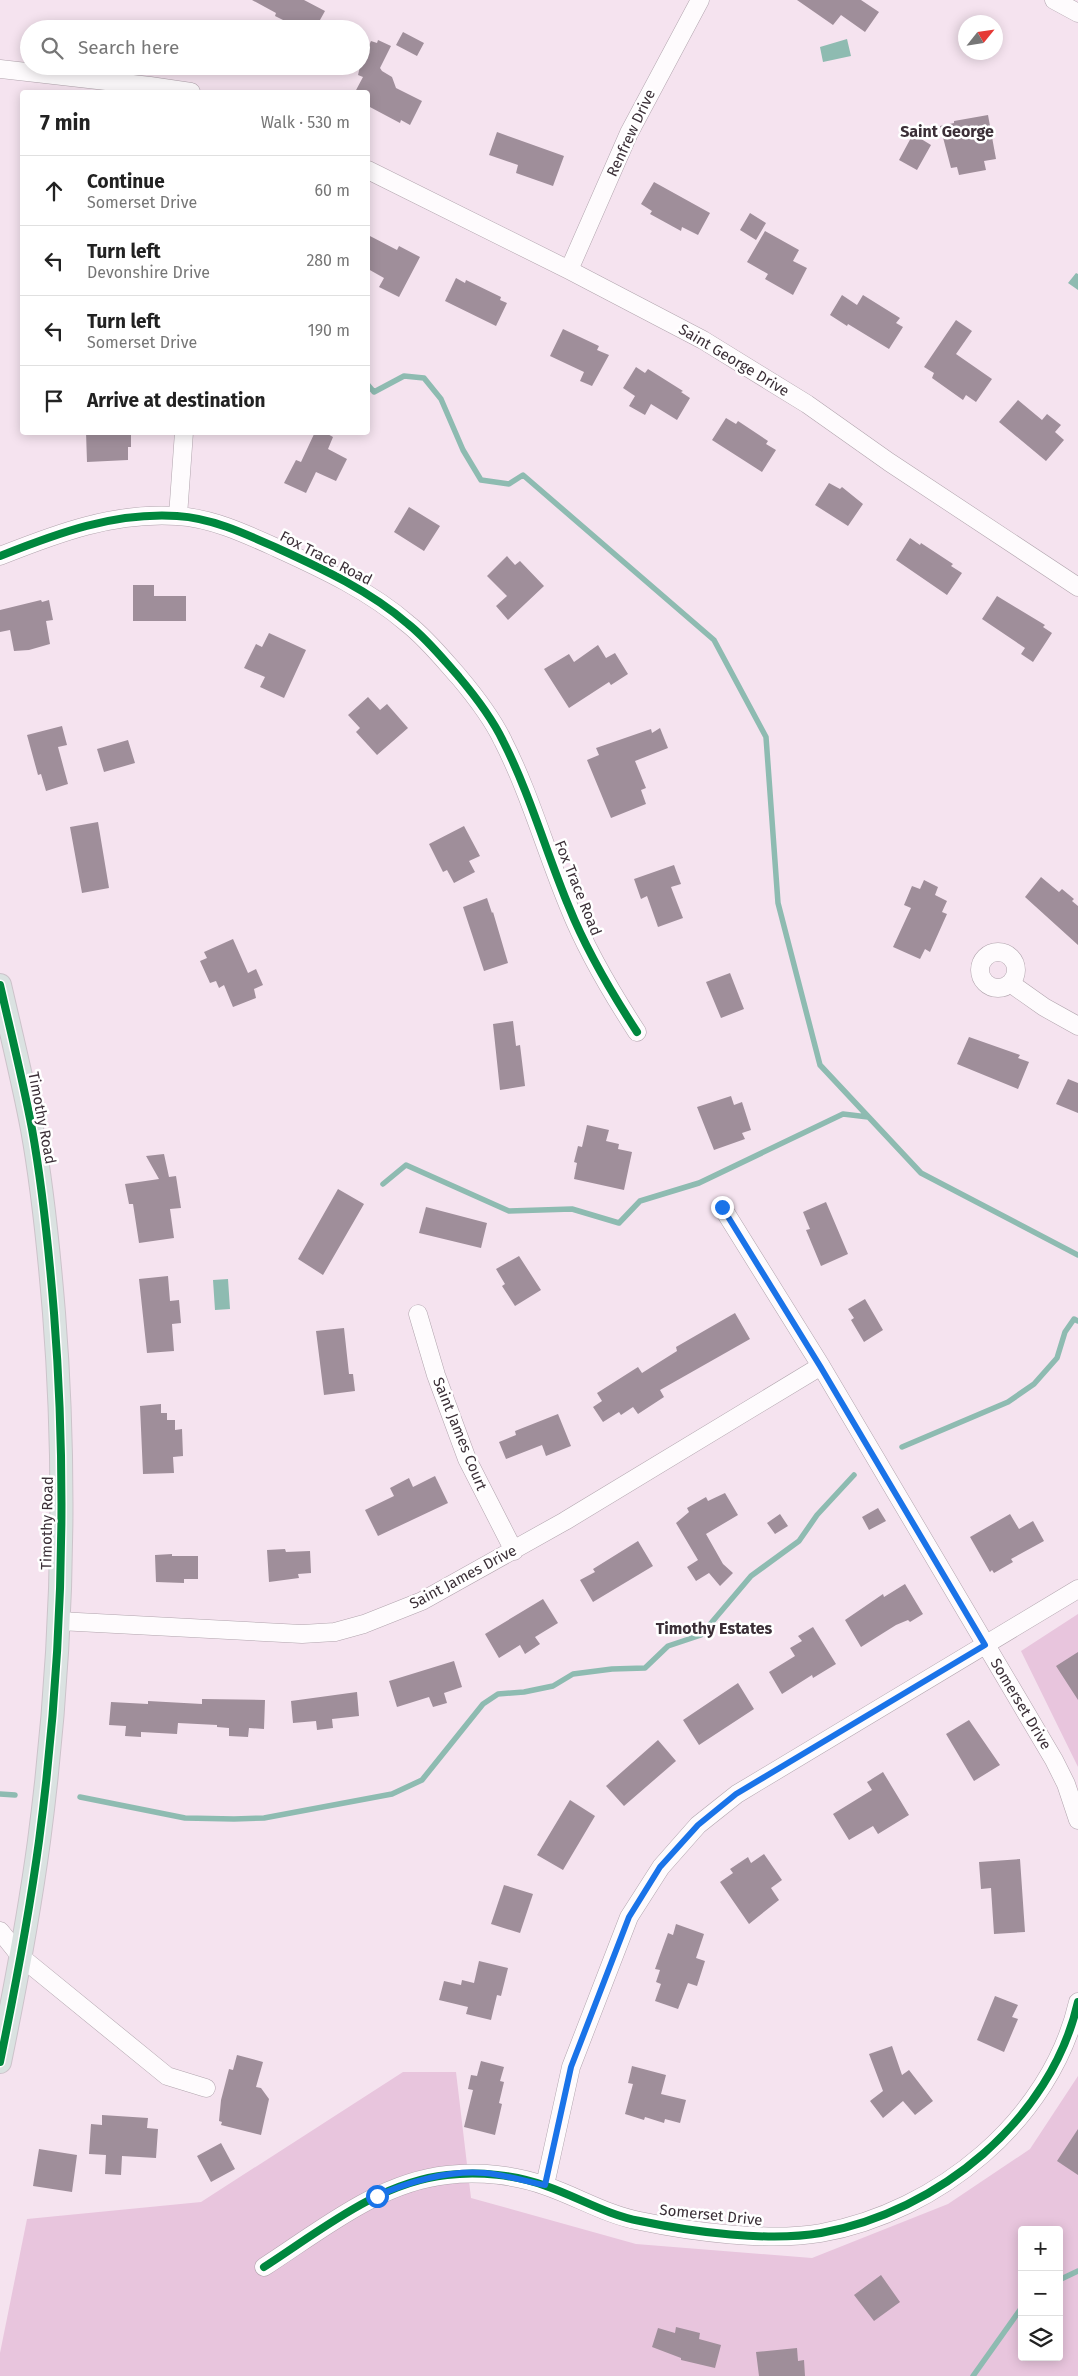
<!DOCTYPE html>
<html lang="en">
<head>
<meta charset="utf-8">
<style>
	:root { --surface:#fff; --page:#f2f2f2; --text:#222; --muted:#767676; --line:#e0e0e0 }
	body { margin:0; font-family:"Fira Sans",sans-serif; background:var(--page); color:var(--text) }
	.controls { position:absolute; right:15px; bottom:15px; display:grid; overflow:hidden; border-radius:5px; box-shadow:0 2px 12px #0003 }
	.controls button { width:45px; height:45px; display:grid; place-items:center; padding:0; border:0; border-bottom:1px solid var(--line); background:var(--surface); color:var(--text); font:25px sans-serif }
	.compass { position:absolute; left:958px; top:15px; width:45px; height:45px; border-radius:50%; background:var(--surface); box-shadow:0 2px 12px #0003; rotate:60deg }
	.stop { position:absolute; width:15px; height:15px; margin:-11px; border:4px solid #1a73e8; border-radius:50%; background:#fff }
	.stop.end { background:#1a73e8; border-color:#fff; box-shadow:0 1px 5px #0008 }
	.list { margin:0; padding:0; list-style:none }
	h2 { display:flex; justify-content:space-between; align-items:center; height:65px; margin:0; padding:0 20px; font-size:21px }
	h2 small { font-size:16px; font-weight:400; color:var(--muted) }
	.list li { display:grid; grid-template-columns:32px 1fr auto; gap:15px; align-items:center; box-sizing:border-box; height:70px; padding:0 20px; border-top:1px solid var(--line) }
	.list b { display:block; font-size:19px; white-space:nowrap }
	.list p { margin:0; font-size:16px; white-space:nowrap; color:var(--muted) }
	.list em { font-size:16px; font-style:normal; color:var(--muted) }
	.icon { flex:none; width:28px; height:28px; fill:none; stroke:currentColor; stroke-width:2; stroke-linecap:round; stroke-linejoin:round }
	.map { position:relative; flex:none; width:1078px; height:2376px; overflow:hidden }
	.search { position:absolute; background:var(--surface); box-shadow:0 2px 12px #0003; left:20px; top:20px; width:350px; height:55px; display:flex; align-items:center; gap:12px; box-sizing:border-box; padding:0 18px; border-radius:28px; color:var(--muted); font-size:19px }
	.panel { position:absolute; background:var(--surface); box-shadow:0 2px 12px #0003; left:20px; top:90px; width:350px; height:345px; border-radius:5px }
	.map>svg:first-child { display:block }
	.green { fill:#e8c5dd; fill-rule:evenodd }
	.water { fill:#8ebbb1 }
	.lines { fill:none; stroke-linecap:round; stroke-linejoin:round }
	.stream { stroke:#8ebbb1; stroke-width:5.5 }
	.building { fill:#9f8e9a }
	.minor-casing { stroke:#b1a4ad; stroke-width:19 }
	.major-casing { stroke:#ccc3ca; stroke-width:24 }
	.minor { stroke:#fefbfd; stroke-width:18 }
	.major { stroke:#dae2e1; stroke-width:22 }
	.cycleway-casing { stroke:#fff; stroke-width:11 }
	.cycleway { stroke:#00873e; stroke-width:8 }
	.route { stroke:#1a73e8; stroke-width:6 }
	.labels { text-anchor:middle; stroke-width:5; stroke-linejoin:round; paint-order:stroke }
	.street-label { font-size:15px; fill:#3b2f37; stroke:#fff }
	.neighbourhood-label { font-size:16px; font-weight:bold; fill:#3b2f37; stroke:#fff }
</style>
</head>
<body>
<div class="map">
<svg width="1078" height="2376" viewBox="0 0 1078 2376">
	<rect width="100%" height="100%" fill="#f5e3ef"/>
	<path class="green" d="M1078,1614V1767L1021,1651Z
		M403,2072H456L471,2198L636,2244L812,2258L948,2204L1030,2149L1078,2076V2376H0V2353L27,2219L201,2202ZM1022,2230H1059V2357H1022Z"/>
	<path class="water" d="M847,39L851,56L823,62L820,47Z
		M1076,273L1078,274V290L1068,283Z
		M228,1279L230,1309L215,1310L213,1280Z"/>
	<g class="lines">
		<path class="stream" d="M368,385L374,392L404,376L424,378L441,399L463,450L481,480L509,484L523,475L714,640L766,737L778,903L820,1065L921,1173L1078,1255
			M383,1184L406,1165L509,1211L572,1209L619,1223L640,1201L699,1183L843,1114L868,1117
			M902,1447L1008,1402L1034,1384L1057,1358L1065,1332L1074,1319L1078,1321
			M0,1794L15,1795
			M80,1797L185,1818L234,1819L264,1818L392,1794L422,1780L483,1704L498,1694L524,1692L553,1686L573,1674L612,1669L645,1668L668,1646L701,1635L751,1576L799,1541L817,1515L854,1475
			M1059,2280L1078,2271
			M973,2376L1022,2307"/>
	</g>
	<path class="building" d="M252,0H304L325,11L315,29H309L297,23L295,26L275,16L276,13Z
		M797,0H861L879,12L865,32L841,15L833,25Z
		M403,32L424,43L417,56L396,45Z
		M378,40L391,46L380,68L382,71L392,77L396,88L422,101L410,125L401,120L400,123L368,106V92H355L363,77L358,75L361,62L371,41L377,43Z
		M988,115L996,159L984,161L986,170L959,175L957,167L951,168L940,126L954,123V121Z
		M497,132L564,156L553,186L516,173L518,165L489,155Z
		M913,134L931,145L917,170L899,160Z
		M654,182L710,213L698,235L682,227L681,231L650,214L652,211L641,204Z
		M750,213L766,223L756,240L740,230Z
		M765,231L799,250L793,261L807,268L793,295L765,279L768,274L747,262Z
		M368,235L397,250L399,246L420,257L399,297L379,287L384,278L368,269Z
		M456,278L465,283L466,280L501,297L500,300L507,303L496,326L445,301Z
		M842,295L857,305L863,295L900,318L896,323L903,327L889,349L848,324L847,326L830,315Z
		M956,320L972,331L956,354L992,379L976,402L966,395L963,400L932,378L934,373L924,367Z
		M563,329L599,346L597,350L609,355L592,386L580,381L584,372L550,356Z
		M636,367L645,373L648,369L683,391L681,392L690,398L677,420L651,404L645,415L629,406L635,396L623,388Z
		M1018,400L1042,420L1047,414L1061,425L1055,432L1064,440L1046,461L999,422Z
		M726,418L736,424L738,421L768,441L766,444L776,450L762,472L712,440Z
		M86,432H131V447H128V460L87,462Z
		M315,432H324L333,437L328,449L347,459L336,481L316,472L306,493L284,483L296,460L301,462Z
		M829,483L840,489L842,487L863,504L848,526L815,505Z
		M409,507L440,526L424,551L394,532Z
		M910,538L920,545L921,543L953,564L951,566L962,573L947,595L896,560Z
		M507,556L515,565L520,561L544,586L508,620L496,606L507,596L487,576Z
		M133,585H154V596H186V621H133Z
		M997,596L1045,625L1043,627L1052,633L1033,662L1021,654L1025,648L982,619Z
		M41,600L42,602L49,600L53,620L46,621L50,644L29,650L14,651L10,630L0,632V610Z
		M269,633L306,650L284,698L260,687L265,677L244,668L256,644L262,647Z
		M598,645L606,658L615,653L628,674L611,685L609,682L569,708L544,669L569,654L574,662Z
		M368,697L380,710L387,704L408,728L377,755L356,732L360,728L348,715Z
		M62,726L67,745L58,747L68,784L46,791L41,774L38,775L27,735Z
		M660,728L668,748L635,761L646,788L641,790L646,804L611,818L587,760L599,755L596,748L651,729L652,733Z
		M128,740L135,763L104,772L97,749Z
		M98,822L109,888L82,893L70,827Z
		M464,826L480,856L469,861L475,872L454,883L447,870L443,872L429,844Z
		M674,865L681,884L671,887L683,918L658,927L647,896L641,899L634,879Z
		M1041,877L1059,892L1062,889L1074,899L1072,901L1078,906V945L1025,897Z
		M924,880L938,887L935,895L947,901L942,912L947,914L930,952L925,949L920,959L893,947L911,908L904,905L912,886L920,889Z
		M487,898L492,913L493,912L508,963L484,971L463,907Z
		M233,939L248,973L256,969L263,985L254,989L256,998L233,1007L224,985L219,988L216,981L210,983L200,961L207,958L204,952Z
		M730,973L744,1009L721,1018L706,982Z
		M513,1021L516,1046L520,1045L525,1086L500,1090L493,1024Z
		M969,1037L1020,1055L1018,1058L1029,1062L1018,1089L957,1064Z
		M1068,1079L1078,1083V1113L1056,1104Z
		M731,1096L734,1105L742,1102L751,1130L742,1133L745,1139L714,1150L697,1107Z
		M587,1125L609,1130L606,1141L619,1144L618,1149L632,1152L624,1190L574,1179L577,1163L574,1162L578,1146L582,1147Z
		M164,1154L169,1177L176,1176L181,1208L170,1209L174,1238L139,1243L133,1204H129L125,1184L159,1179L146,1156Z
		M338,1189L364,1204L323,1275L298,1259Z
		M826,1202L848,1254L821,1266L806,1230L810,1229L803,1212Z
		M426,1207L487,1223L481,1248L419,1233Z
		M519,1256L541,1290L515,1306L502,1286L505,1284L496,1269Z
		M168,1276L170,1301L179,1300L181,1323L172,1324L174,1351L147,1353L139,1279Z
		M865,1299L883,1330L864,1342L851,1320L854,1318L848,1309Z
		M735,1313L750,1339L660,1390L664,1397L638,1414L633,1407L621,1415L619,1412L603,1422L593,1407L602,1401L597,1393L638,1367L642,1373L677,1351L676,1347Z
		M344,1328L349,1374H353L355,1391L324,1395L316,1331Z
		M161,1404V1413H167V1420H175V1430L182,1429L183,1456L173,1457L174,1473L143,1474L140,1406Z
		M558,1414L571,1446L546,1456L542,1445L506,1459L499,1442L516,1435L515,1431Z
		M435,1476L448,1503L378,1536L365,1510L394,1496L390,1488L409,1478L413,1487Z
		M725,1493L738,1515L706,1534L723,1564L733,1573L720,1586L709,1573L696,1581L687,1567L698,1560L676,1523L689,1512L687,1508L706,1497L708,1501Z
		M878,1508L886,1521L869,1530L862,1517Z
		M780,1514L788,1526L775,1534L767,1523Z
		M1010,1514L1019,1529L1033,1521L1044,1541L1011,1559L1013,1562L994,1573L992,1570L990,1572L970,1537Z
		M638,1541L653,1566L593,1602L580,1580L595,1572L593,1569Z
		M285,1549L286,1552L310,1551L311,1573L298,1574L299,1578L269,1582L267,1550Z
		M172,1554V1556H198V1579H184V1583L156,1582L155,1555Z
		M905,1584L923,1614L910,1622L908,1620L896,1625L861,1647L845,1620L883,1594L884,1597Z
		M543,1599L558,1623L535,1637L540,1644L525,1654L520,1645L499,1658L485,1634Z
		M813,1627L836,1664L813,1678L812,1675L782,1694L769,1672L795,1656L790,1648L802,1641L798,1636Z
		M1078,1652V1700L1056,1666Z
		M454,1661L462,1687L444,1693L447,1703L433,1707L429,1697L397,1707L389,1681Z
		M738,1683L754,1709L699,1745L683,1720Z
		M357,1692L359,1716L332,1719L333,1728L317,1730L316,1721L293,1723L291,1701Z
		M202,1699L265,1700L264,1729L249,1728L248,1737L229,1736V1728L217,1727V1725L178,1723L177,1734L141,1732V1737L125,1736L126,1726L109,1725L111,1702L148,1704V1701L202,1704Z
		M969,1720L1000,1765L974,1781L946,1734Z
		M658,1740L676,1761L624,1806L606,1786Z
		M883,1772L909,1815L878,1834L873,1826L849,1840L833,1814L872,1790L867,1782Z
		M570,1800L595,1816L563,1870L537,1855Z
		M764,1854L782,1880L771,1888L779,1900L749,1924L720,1882L733,1873L730,1869L748,1857L751,1863Z
		M1020,1859L1025,1932L994,1934L991,1888L981,1889L979,1862Z
		M504,1885L533,1894L520,1933L491,1924Z
		M676,1924L704,1934L696,1958L705,1961L697,1986L688,1983L678,2009L655,2001L661,1984L656,1982L660,1970L655,1969L668,1933L673,1935Z
		M479,1961L508,1968L501,1996L497,1995L491,2020L466,2014L468,2007L439,2000L444,1981L461,1985L462,1980L474,1983Z
		M995,1996L1018,2005L1012,2017L1018,2019L1004,2052L977,2040Z
		M892,2046L902,2075L909,2070L933,2101L915,2115L903,2101L883,2118L870,2101L883,2091L869,2054Z
		M237,2055L263,2062L256,2087L261,2088L269,2099L261,2135L221,2125L222,2122L219,2121L221,2100L229,2069L233,2070Z
		M481,2061L504,2067L500,2081L504,2082L499,2103L502,2104L495,2135L464,2127L473,2090L468,2089L471,2075L477,2076Z
		M632,2066L666,2075L661,2094L686,2100L680,2123L665,2119L664,2123L645,2117L644,2120L625,2114L633,2084L628,2083Z
		M102,2115L148,2118L147,2128L158,2129L156,2158L122,2156L121,2175L105,2174L106,2155L89,2154L91,2124L102,2125Z
		M1078,2129V2175L1057,2161Z
		M221,2143L235,2169L211,2182L197,2156Z
		M39,2149L77,2155L72,2192L33,2186Z
		M881,2275L900,2302L874,2321L854,2295Z
		M676,2327L700,2333L699,2339L721,2345L715,2368L681,2360V2358L652,2347L658,2328L675,2333Z
		M797,2348L798,2361L804,2360L805,2376H759L756,2352Z"/>
	<g class="lines">
		<g class="minor-casing">
			<path id="minor" d="M1054,0L1078,13
				M0,69L150,86L191,92
				M368,170L569,270L703,340L807,404L889,462L1078,587
				M569,270L629,133L700,0
				M178,516L184,432
				M0,556C58,533 114,512 177,516C212,518 246,534 277,548C323,569 370,591 408,624C427,639 443,659 459,677C475,696 492,718 503,741C530,794 546,852 569,907C587,952 611,992 637,1032
				M980 970a18 18 0 1 1 36 0a18 18 0 1 1-36 0Z
				M1010,983L1044,1007L1078,1026
				M722,1207L821,1366L1054,1760L1066,1784L1078,1820
				M418,1314L436,1375L467,1459L514,1551
				M59,1621L302,1634L335,1632L364,1624L422,1601L565,1521L821,1366
				M0,1931L21,1957L167,2076L206,2088
				M545,2185L571,2067L629,1917L661,1867L698,1825L737,1794L1078,1589
				M264,2267C320,2231 379,2182 447,2175C479,2171 516,2175 546,2186C578,2197 607,2215 640,2221C692,2232 769,2242 821,2233C938,2212 1051,2120 1078,2002"/>
		</g>
		<g class="major-casing">
			<path id="major" d="M0,985C11,1033 23,1081 32,1129C43,1190 49,1252 54,1313C68,1490 62,1666 39,1841C29,1915 15,1989 0,2062"/>
		</g>
		<use href="#minor" class="minor"/>
		<use href="#major" class="major"/>
		<g class="cycleway-casing">
			<path id="cycleway" d="M0,556C58,533 114,512 177,516C212,518 246,534 277,548C323,569 370,591 408,624C427,639 443,659 459,677C475,696 492,718 503,741C530,794 546,852 569,907C587,952 611,992 637,1032
				M0,985C11,1033 23,1081 32,1129C43,1190 49,1252 54,1313C68,1490 62,1666 39,1841C29,1915 15,1989 0,2062
				M264,2267C320,2231 379,2182 447,2175C479,2171 516,2175 546,2186C578,2197 607,2215 640,2221C692,2232 769,2242 821,2233C938,2212 1051,2120 1078,2002"/>
		</g>
		<use href="#cycleway" class="cycleway"/>
	</g>
	<g class="lines">
		<path class="route" d="M377,2196C411,2181 447,2170 485,2173C505,2175 525,2181 545,2185L571,2067L629,1917L660,1867L698,1825L736,1794L985,1645L820,1366L722,1207"/>
	</g>
	<g class="labels">
		<g class="street-label">
			<text transform="translate(631 133) rotate(-65)" y="5">Renfrew Drive</text>
			<text transform="translate(734 360) rotate(31)" y="5">Saint George Drive</text>
			<text transform="translate(326 558) rotate(27)" y="5">Fox Trace Road</text>
			<text transform="translate(578 888) rotate(68)" y="5">Fox Trace Road</text>
			<text transform="translate(42 1118) rotate(79)" y="5">Timothy Road</text>
			<text transform="translate(460 1434) rotate(68)" y="5">Saint James Court</text>
			<text transform="translate(47 1523) rotate(-89)" y="5">Timothy Road</text>
			<text transform="translate(463 1577) rotate(-28)" y="5">Saint James Drive</text>
			<text transform="translate(1021 1704) rotate(59)" y="5">Somerset Drive</text>
			<text transform="translate(711 2215) rotate(6)" y="5">Somerset Drive</text>
		</g>
		<g class="neighbourhood-label">
			<text x="947" y="137">Saint George</text>
			<text x="714" y="1634">Timothy Estates</text>
		</g>
	</g>
</svg>
<div class="controls">
<button>+</button>
<button>−</button>
<button><svg class="icon" aria-label="layers" viewBox="0 0 24 24"><path d="M12 4l9 5-9 5-9-5zM3 14l9 5 9-5"/></svg></button>
</div>
<svg class="compass" viewBox="-18 -18 36 36"><path d="M0-13l5 13h-10z" fill="#e53935"/><path d="M0 13l5-13h-10z" fill="#767676"/></svg>
<div class="stop" style="left:377px;top:2196px"></div>
<div class="stop end" style="left:722px;top:1207px"></div>
<div class="search"><svg class="icon" aria-label="search" viewBox="0 0 24 24"><circle cx="10" cy="10" r="6"/><path d="M15 15l6 6"/></svg>Search here</div>
<section class="panel">
<h2>7 min<small>Walk · 530 m</small></h2>
<ul class="list">
<li><svg class="icon" aria-label="ahead" viewBox="0 0 24 24"><path d="M12 20V5M6 11l6-6 6 6"/></svg><div><b>Continue</b><p>Somerset Drive</p></div><em>60 m</em></li>
<li><svg class="icon" aria-label="left" viewBox="0 0 24 24"><path d="M17 20v-9H6M10 6l-5 5 5 5"/></svg><div><b>Turn left</b><p>Devonshire Drive</p></div><em>280 m</em></li>
<li><svg class="icon" aria-label="left" viewBox="0 0 24 24"><path d="M17 20v-9H6M10 6l-5 5 5 5"/></svg><div><b>Turn left</b><p>Somerset Drive</p></div><em>190 m</em></li>
<li><svg class="icon" aria-label="arrive" viewBox="0 0 24 24"><path d="M6 21V4h12l-3 4 3 4H6"/></svg><div><b>Arrive at destination</b></div></li>
</ul>
</section>
</div>
</body>
</html>
